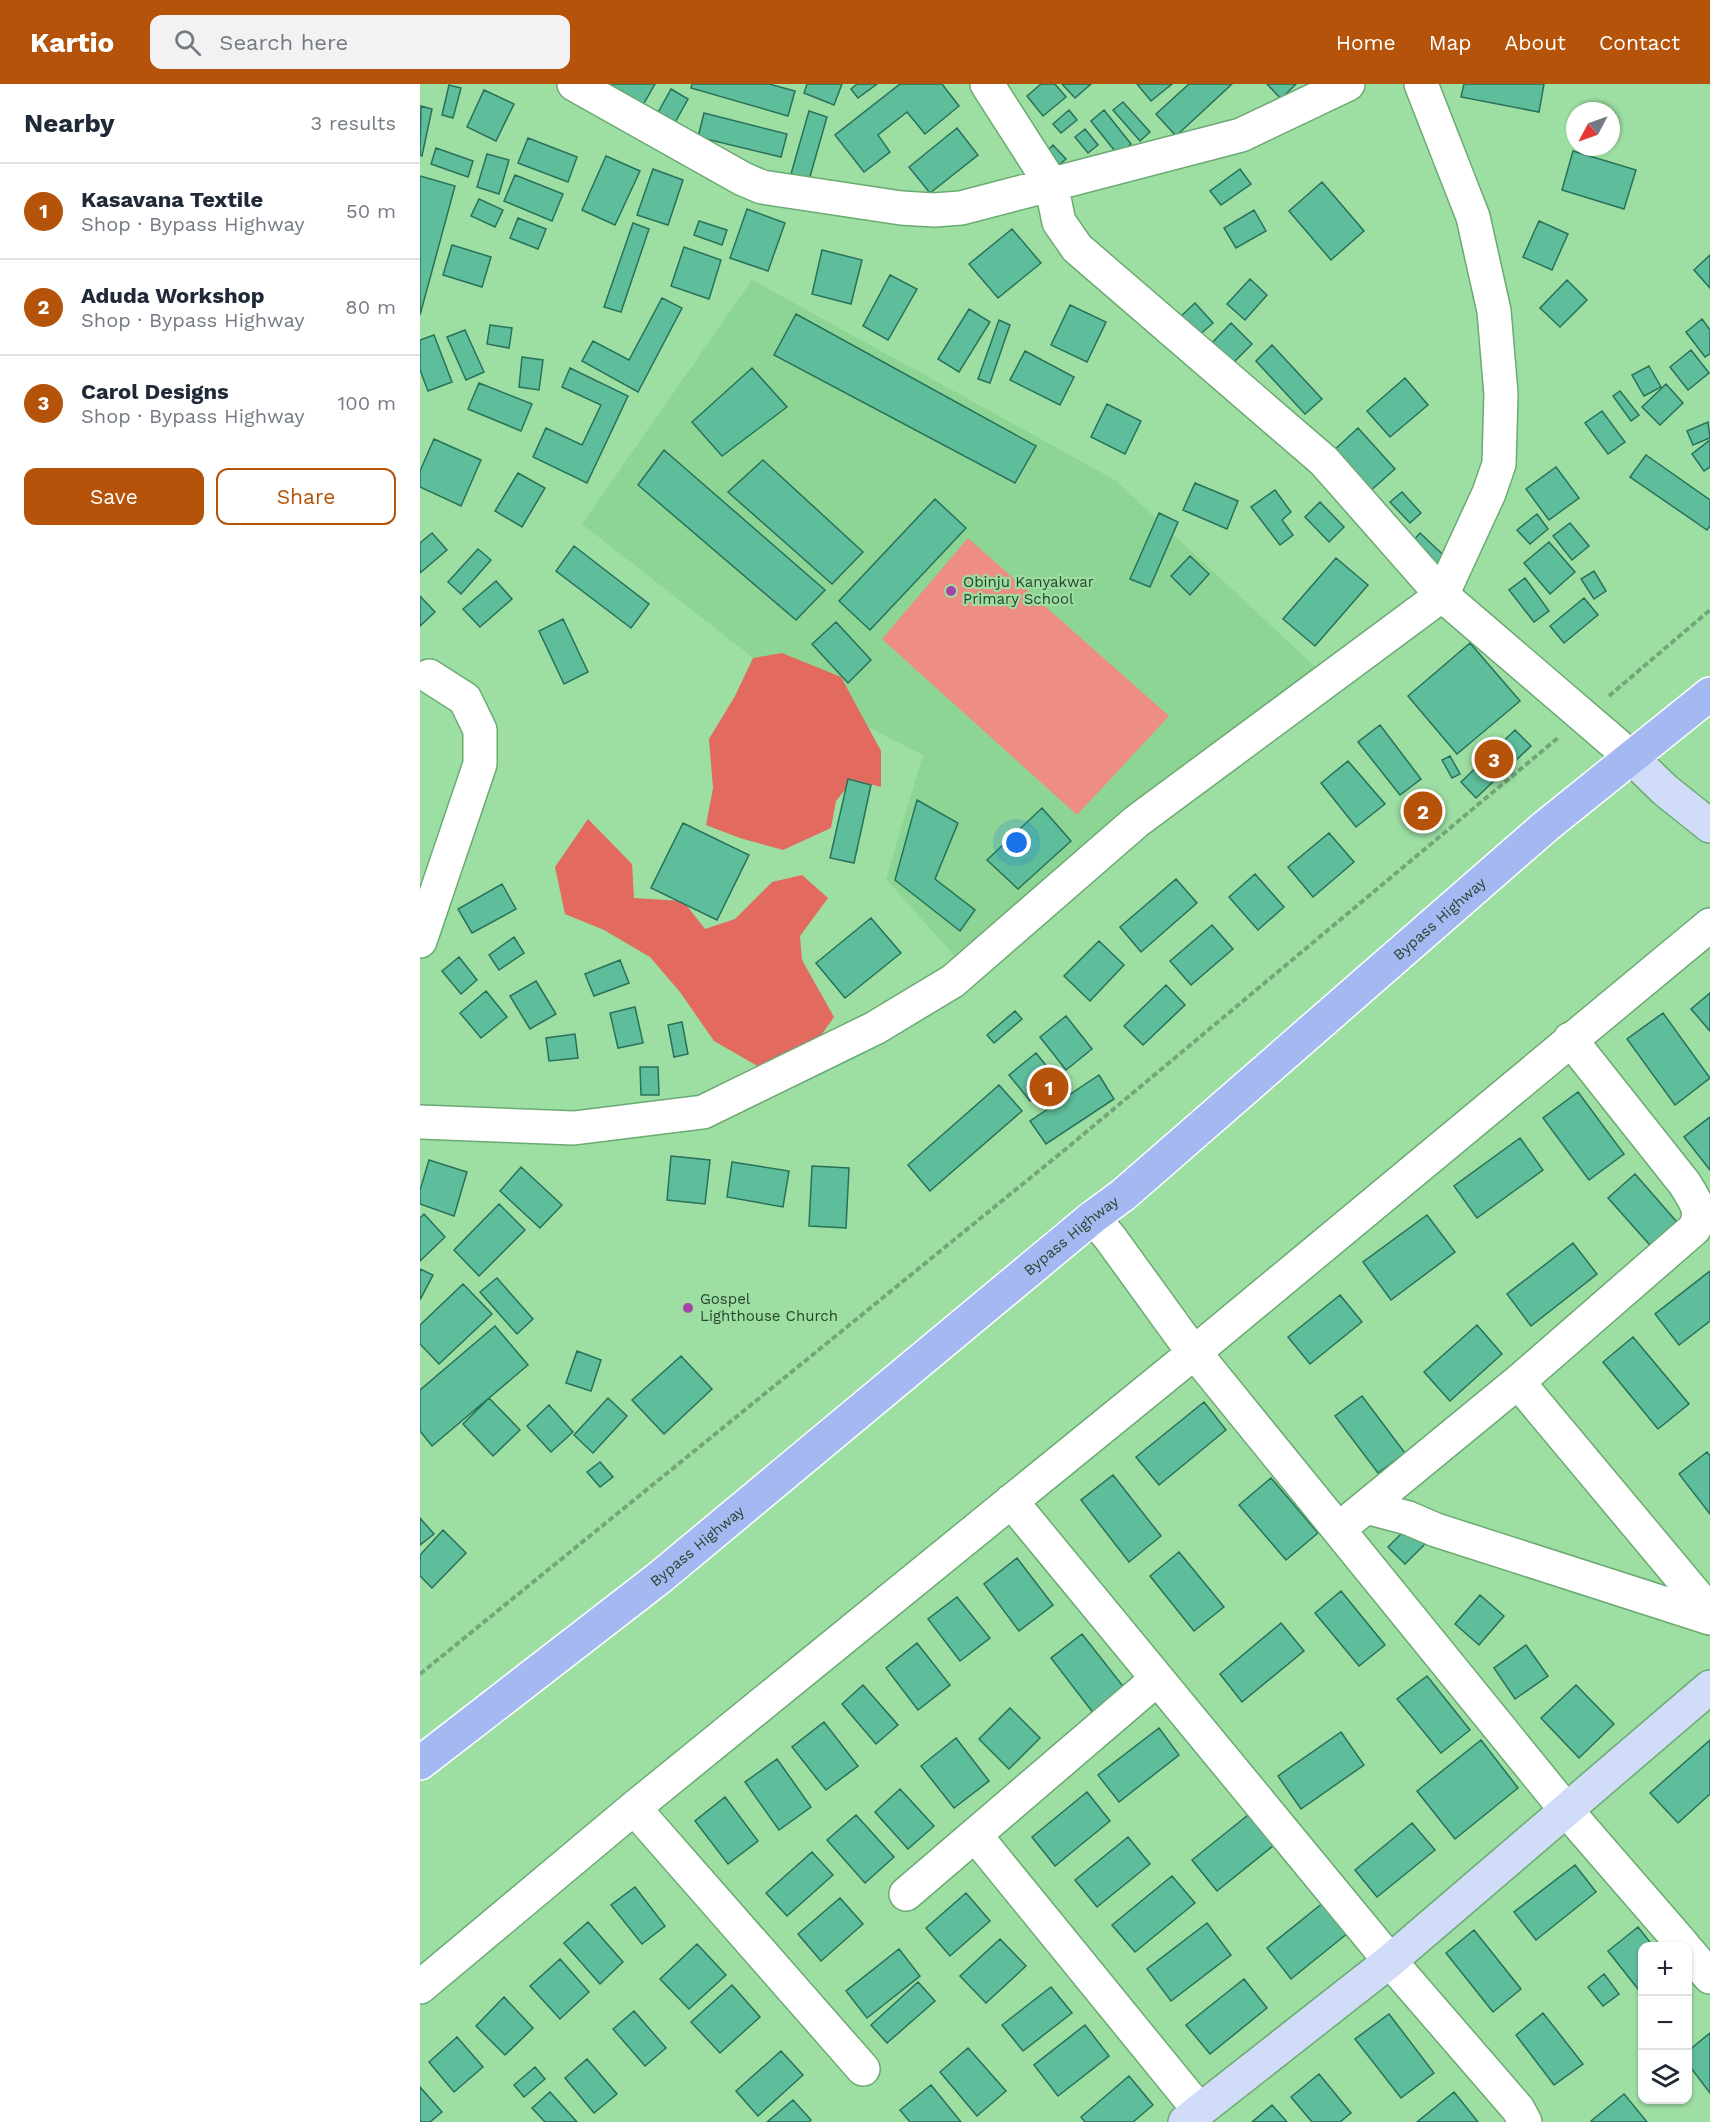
<!DOCTYPE html>
<html lang="en">
<head>
<meta charset="utf-8">
<style>
	:root { --surface:#fff; --page:#f2f2f3; --text:#1f2937; --muted:#747a83; --line:#e0e1e3; --accent:#b45309 }
	body { margin:0; font-family:"Work Sans",sans-serif; background:var(--page); color:var(--text) }
	.controls { position:absolute; right:18px; bottom:18px; display:grid; overflow:hidden; border-radius:12px; box-shadow:0 2px 4px #0004 }
	.controls button { width:54px; height:54px; display:grid; place-items:center; padding:0; border:0; border-bottom:2px solid var(--line); background:var(--surface); color:var(--text); font:30px sans-serif }
	.compass { position:absolute; left:1146px; top:18px; width:54px; height:54px; border-radius:50%; background:var(--surface); box-shadow:0 2px 4px #0004; rotate:229deg }
	.you { position:absolute; left:597px; top:759px; width:21px; height:21px; margin:-15px; border:4px solid #fff; border-radius:50%; background:#1a73e8; box-shadow:0 0 0 9px #1a73e833 }
	.badge { display:grid; place-items:center; width:39px; height:39px; border-radius:50%; background:var(--accent); color:#fff; font-size:20px; font-weight:700 }
	.pin { position:absolute; translate:-50% -50%; border:3px solid #fff; box-shadow:0 2px 6px #0006 }
	.list { margin:0; padding:0; list-style:none }
	h2 { display:flex; justify-content:space-between; align-items:center; height:78px; margin:0; padding:0 24px; font-size:26px }
	h2 small { font-size:20px; font-weight:400; color:var(--muted) }
	.list li { display:grid; grid-template-columns:39px 1fr auto; gap:18px; align-items:center; box-sizing:border-box; height:96px; padding:0 24px; border-top:2px solid var(--line) }
	.list b { display:block; font-size:22px; white-space:nowrap }
	.list p { margin:0; font-size:20px; white-space:nowrap; color:var(--muted) }
	.list em { font-size:20px; font-style:normal; color:var(--muted) }
	.actions { display:flex; gap:12px; padding:18px 24px }
	.actions a { flex:1; padding:14px 0; border:2px solid var(--accent); border-radius:12px; text-align:center; font-size:21px; color:var(--accent) }
	.actions .main { background:var(--accent); color:#fff }
	.icon { flex:none; width:33px; height:33px; fill:none; stroke:currentColor; stroke-width:2; stroke-linecap:round; stroke-linejoin:round }
	.map { position:relative; flex:none; width:1290px; height:2038px; overflow:hidden }
	header { display:flex; align-items:center; gap:36px; box-sizing:border-box; height:84px; padding:0 30px; background:var(--accent); color:#fff }
	header strong { font-size:28px }
	nav { display:flex; gap:33px; margin-inline-start:auto; font-size:21px }
	.search { width:420px; height:54px; background:var(--page); display:flex; align-items:center; gap:15px; box-sizing:border-box; padding:0 21px; border-radius:12px; color:var(--muted); font-size:22px }
	main { display:flex }
	aside { flex:1; background:var(--surface) }
	.map>svg:first-child { display:block }
	.built { fill:#8dd595 }
	.green { fill:#ee8d82 }
	.forest { fill:#e26a5f }
	.building { fill:#5ebd9a; stroke:#287259; stroke-width:1.5 }
	.lines { fill:none; stroke-linecap:round; stroke-linejoin:round }
	.street-casing { stroke:#6baa72; stroke-width:36 }
	.secondary-casing { stroke:#6baa72; stroke-width:36 }
	.primary-casing { stroke:#fff; stroke-width:36 }
	.path { stroke:#73a678; stroke-width:4; stroke-dasharray:6 3; stroke-linecap:butt }
	.street { stroke:#fff; stroke-width:33 }
	.secondary { stroke:#d1dcf8; stroke-width:33 }
	.primary { stroke:#a4b9f2; stroke-width:33 }
	.poi-dot { fill:#a642a8; stroke:#9ddea3; stroke-width:2 }
	.labels { text-anchor:middle; stroke-width:4.5; stroke-linejoin:round; paint-order:stroke }
	.poi-label { font-size:15px; fill:#2a452d; stroke:#9ddea3; text-anchor:start }
	.street-label { font-size:15px; fill:#2a452d; stroke:#9ddea3 }
</style>
</head>
<body>
<header>
<strong>Kartio</strong>
<div class="search"><svg class="icon" aria-label="search" viewBox="0 0 24 24"><circle cx="10" cy="10" r="6"/><path d="M15 15l6 6"/></svg>Search here</div>
<nav><a>Home</a><a>Map</a><a>About</a><a>Contact</a></nav>
</header>
<main>
<aside>
<h2>Nearby<small>3 results</small></h2>
<ul class="list">
<li><span class="badge">1</span><div><b>Kasavana Textile</b><p>Shop · Bypass Highway</p></div><em>50 m</em></li>
<li><span class="badge">2</span><div><b>Aduda Workshop</b><p>Shop · Bypass Highway</p></div><em>80 m</em></li>
<li><span class="badge">3</span><div><b>Carol Designs</b><p>Shop · Bypass Highway</p></div><em>100 m</em></li>
</ul>
<div class="actions"><a class="main">Save</a><a>Share</a></div>
</aside>
<div class="map">
<svg width="1290" height="2038" viewBox="0 0 1290 2038">
	<rect width="100%" height="100%" fill="#9ddea3"/>
	<path class="built" d="M332,196L695,396L906,593L542,880L466,795L503,671L373,605L162,440Z"/>
	<path class="green" d="M548,454L749,632L657,731L462,555Z"/>
	<path class="forest" d="M362,569L421,593L461,667V703L433,696L416,717L411,744L363,766L320,754L286,741L293,704L289,655L315,612L333,574Z
		M168,735L212,780L214,814L263,817L285,845L315,835L352,798L382,791L408,814L380,852L382,876L414,933L387,971L348,988L294,957L260,908L230,873L184,846L145,830L135,783Z"/>
	<path class="building" d="M188,0H235L223,21Z
		M272,0H349L375,7L368,32L271,4Z
		M387,0H422L414,21L384,9Z
		M437,0H457L438,14L431,5Z
		M480,0H522L539,22L505,50L487,28L458,51L470,68L444,88L415,51Z
		M621,0H635L646,13L623,32L607,12Z
		M642,0H671L655,14Z
		M717,0H752L731,17Z
		M769,0H812L756,52L736,30Z
		M847,0H876L861,15Z
		M1044,0H1124L1119,28L1041,13Z
		M29,1L41,4L33,34L22,31Z
		M251,5L268,15L252,44L235,34Z
		M64,6L94,20L76,57L47,43Z
		M703,18L730,48L720,57L693,26Z
		M1,22L12,25L2,72L0,71Z
		M649,26L657,36L641,49L633,40Z
		M684,26L711,60L698,71L671,37Z
		M389,27L407,33L389,96L371,90Z
		M284,29L367,50L361,73L278,53Z
		M537,44L558,71L510,109L489,83Z
		M665,45L678,61L668,69L655,53Z
		M108,54L157,73L148,98L98,79Z
		M633,61L646,75L632,87L620,74Z
		M16,64L53,77L48,93L11,80Z
		M1153,67L1216,86L1204,125L1142,106Z
		M67,70L89,76L79,110L57,103Z
		M186,72L220,87L195,141L162,126Z
		M233,85L263,96L248,141L217,131Z
		M820,85L831,100L801,121L790,107Z
		M95,91L143,110L132,137L84,117Z
		M0,92L35,102L0,231Z
		M902,98L944,147L911,176L869,127Z
		M59,115L83,126L75,143L51,132Z
		M327,125L365,139L348,187L310,174Z
		M834,126L846,147L816,164L804,144Z
		M98,134L126,145L118,165L90,154Z
		M279,137L307,146L302,161L274,151Z
		M1119,137L1148,150L1132,186L1103,173Z
		M213,139L229,145L201,228L184,223Z
		M592,145L621,179L578,214L549,180Z
		M32,161L71,173L62,203L23,191Z
		M264,163L301,176L289,215L251,202Z
		M402,166L442,176L431,220L392,210Z
		M1290,171V204L1274,186Z
		M470,191L497,205L468,256L443,242Z
		M830,195L847,211L825,236L807,220Z
		M1147,196L1167,216L1140,243L1120,224Z
		M242,214L262,224L218,308L162,277L173,257L209,276Z
		M775,219L793,239L777,253L759,234Z
		M650,221L686,238L667,278L631,261Z
		M549,225L570,238L539,288L518,275Z
		M376,230L616,362L595,399L354,271Z
		M1282,235L1290,246V270L1285,273L1266,248Z
		M579,236L590,241L570,299L558,295Z
		M811,239L832,260L810,282L789,262Z
		M70,241L92,244L89,264L67,260Z
		M45,246L64,288L46,296L27,253Z
		M14,251L32,298L8,307L0,286V256Z
		M852,261L902,315L885,330L836,277Z
		M1271,266L1289,289L1268,306L1250,283Z
		M605,267L654,293L640,321L590,296Z
		M102,273L123,276L119,306L99,303Z
		M1229,282L1241,303L1224,312L1212,291Z
		M150,284L208,312L167,399L113,373L126,344L162,361L181,321L142,303Z
		M332,284L367,323L302,372L272,338Z
		M985,294L1008,321L970,353L947,327Z
		M59,299L112,320L101,347L48,325Z
		M1246,300L1263,319L1240,341L1222,323Z
		M1200,307L1219,331L1211,337L1193,312Z
		M687,320L721,337L705,370L671,353Z
		M1182,327L1205,358L1188,370L1165,339Z
		M1288,338L1290,354L1273,361L1267,347Z
		M938,344L975,385L949,408L912,368Z
		M14,355L61,376L41,422L0,403V387Z
		M1290,356V383L1284,387L1272,370Z
		M244,366L405,506L376,536L218,401Z
		M1226,371L1290,416V442L1287,446L1210,393Z
		M343,376L443,468L412,500L308,408Z
		M1136,383L1159,414L1129,436L1106,405Z
		M98,389L125,404L102,443L75,427Z
		M775,399L818,417L807,445L763,426Z
		M855,406L871,428L862,436L873,451L860,461L831,423Z
		M982,408L1001,429L990,439L970,418Z
		M515,415L546,444L450,546L419,517Z
		M900,418L924,443L909,458L885,433Z
		M739,429L758,438L730,503L710,495Z
		M1117,430L1128,445L1110,460L1097,446Z
		M1150,439L1169,462L1152,476L1133,452Z
		M12,449L27,466L0,489V459Z
		M1000,449L1033,480L1025,489L993,457Z
		M1129,458L1155,488L1130,510L1104,479Z
		M154,462L229,520L211,544L136,487Z
		M58,465L71,476L41,510L28,498Z
		M770,472L789,490L770,511L751,492Z
		M916,474L948,501L895,562L863,535Z
		M1174,487L1186,507L1174,515L1161,495Z
		M1105,494L1129,527L1114,538L1089,506Z
		M76,497L92,515L60,543L43,525Z
		M0,512L15,528L0,542Z
		M1164,514L1178,531L1144,559L1130,542Z
		M143,535L168,588L144,600L119,547Z
		M416,538L451,576L428,599L392,560Z
		M1050,559L1100,617L1037,670L988,612Z
		M960,641L1001,695L980,711L938,658Z
		M1095,646L1111,662L1056,714L1041,698Z
		M1030,672L1040,690L1032,694L1022,676Z
		M928,677L965,720L936,743L901,699Z
		M428,695L451,701L434,779L410,774Z
		M497,716L538,739L515,795L555,826L540,847L475,796Z
		M622,724L651,757L598,805L567,776Z
		M263,739L329,771L297,836L231,804Z
		M909,749L934,778L893,813L868,783Z
		M835,790L864,823L838,846L809,813Z
		M756,795L777,819L721,868L700,843Z
		M82,800L96,825L52,849L38,825Z
		M451,834L481,869L425,914L396,879Z
		M792,841L813,865L771,901L750,877Z
		M94,853L104,869L79,886L69,871Z
		M679,857L704,881L670,917L644,892Z
		M39,873L57,896L41,910L22,887Z
		M200,876L209,899L174,912L165,890Z
		M116,897L136,930L110,945L90,912Z
		M746,901L765,921L723,961L704,942Z
		M66,907L87,933L61,954L40,929Z
		M1290,909V947L1271,925Z
		M215,923L223,959L198,964L190,929Z
		M595,927L602,935L574,959L567,951Z
		M1243,929L1290,994L1255,1021L1207,955Z
		M646,932L672,965L646,986L620,953Z
		M262,938L268,970L254,973L248,941Z
		M155,950L158,974L129,977L126,954Z
		M616,969L637,995L610,1017L589,991Z
		M220,983H238L239,1011H221Z
		M679,991L694,1015L626,1060L610,1037Z
		M579,1001L602,1027L510,1107L488,1081Z
		M1158,1008L1204,1070L1169,1096L1123,1034Z
		M1290,1033V1086L1264,1053Z
		M1100,1054L1123,1086L1057,1134L1034,1102Z
		M251,1072L290,1076L285,1120L247,1116Z
		M9,1076L47,1088L34,1132L0,1120V1106Z
		M312,1078L369,1087L363,1123L307,1113Z
		M392,1082L429,1084L426,1144L389,1142Z
		M101,1083L142,1121L120,1144L80,1107Z
		M1215,1090L1263,1145L1236,1168L1188,1114Z
		M79,1120L105,1146L59,1192L34,1166Z
		M4,1130L25,1153L0,1177V1134Z
		M1007,1131L1035,1168L971,1216L943,1178Z
		M1153,1159L1177,1190L1111,1242L1087,1210Z
		M0,1185L13,1191L0,1216Z
		M1290,1187V1237L1259,1261L1235,1230Z
		M77,1194L113,1235L97,1250L60,1208Z
		M43,1200L72,1230L19,1280L0,1260V1241Z
		M920,1211L942,1238L890,1280L868,1253Z
		M1057,1241L1082,1270L1030,1317L1004,1288Z
		M75,1242L108,1281L12,1362L0,1347V1306Z
		M1213,1253L1269,1320L1238,1345L1183,1278Z
		M157,1267L181,1276L171,1307L146,1299Z
		M261,1272L292,1305L244,1350L212,1316Z
		M942,1312L985,1369L958,1389L915,1332Z
		M69,1314L100,1346L73,1372L43,1340Z
		M188,1314L207,1332L173,1369L154,1351Z
		M784,1318L806,1346L739,1401L716,1373Z
		M129,1321L153,1348L131,1368L107,1342Z
		M1287,1368L1290,1372V1430L1259,1390Z
		M180,1378L193,1393L180,1403L167,1388Z
		M693,1391L741,1452L709,1478L661,1416Z
		M851,1394L898,1449L866,1476L819,1421Z
		M0,1434L14,1450L0,1461Z
		M990,1441L1007,1458L985,1480L968,1463Z
		M23,1446L46,1469L12,1504L0,1492V1471Z
		M759,1468L804,1523L774,1547L730,1492Z
		M597,1474L633,1521L599,1547L564,1500Z
		M921,1507L965,1561L939,1582L895,1529Z
		M1060,1511L1084,1532L1059,1561L1035,1540Z
		M537,1513L570,1554L540,1577L508,1535Z
		M861,1539L884,1567L822,1618L800,1590Z
		M662,1550L706,1606L674,1630L631,1574Z
		M497,1559L530,1601L498,1626L466,1584Z
		M1106,1561L1128,1592L1095,1615L1074,1584Z
		M1007,1592L1050,1646L1021,1669L977,1615Z
		M443,1601L478,1641L456,1660L422,1620Z
		M1156,1601L1194,1640L1159,1674L1121,1634Z
		M590,1624L620,1654L589,1685L559,1655Z
		M404,1638L438,1682L406,1706L372,1663Z
		M739,1644L759,1671L699,1718L678,1691Z
		M921,1648L944,1681L881,1725L858,1692Z
		M536,1654L569,1697L534,1724L501,1682Z
		M1061,1656L1098,1704L1035,1755L997,1707Z
		M1290,1656V1710L1258,1739L1230,1709Z
		M357,1675L391,1723L359,1746L325,1698Z
		M480,1705L514,1742L488,1765L455,1728Z
		M667,1708L690,1737L635,1782L612,1753Z
		M305,1713L338,1757L308,1780L275,1737Z
		M833,1727L858,1758L797,1807L772,1776Z
		M436,1731L474,1773L445,1799L407,1756Z
		M992,1739L1015,1766L957,1813L935,1786Z
		M708,1753L730,1780L677,1823L655,1796Z
		M392,1768L413,1791L367,1832L346,1809Z
		M1155,1781L1176,1808L1116,1856L1094,1828Z
		M752,1792L775,1819L715,1868L692,1841Z
		M215,1803L245,1842L222,1860L191,1821Z
		M546,1809L570,1837L530,1872L506,1844Z
		M420,1814L443,1840L401,1877L378,1850Z
		M904,1818L928,1849L871,1895L847,1864Z
		M168,1838L203,1878L180,1900L144,1859Z
		M787,1839L811,1871L751,1917L727,1885Z
		M1218,1843L1233,1862H1222V1910L1188,1867Z
		M1054,1846L1101,1905L1073,1928L1026,1869Z
		M580,1855L606,1882L566,1919L540,1892Z
		M277,1860L306,1891L269,1925L240,1895Z
		M479,1865L500,1892L447,1934L426,1907Z
		M140,1875L169,1908L140,1935L110,1902Z
		M1184,1890L1199,1910L1183,1922L1168,1903Z
		M824,1895L847,1924L790,1970L766,1941Z
		M498,1898L515,1917L467,1959L451,1941Z
		M312,1901L340,1933L300,1969L271,1938Z
		M631,1903L652,1929L603,1967L582,1941Z
		M84,1913L113,1944L85,1971L56,1942Z
		M214,1927L246,1964L225,1982L193,1945Z
		M1123,1929L1163,1980L1134,2001L1096,1951Z
		M969,1930L1014,1989L981,2014L935,1955Z
		M665,1941L689,1972L638,2012L614,1981Z
		M1290,1949V2009L1268,1980V1967Z
		M37,1953L63,1983L34,2008L9,1978Z
		M548,1964L586,2007L557,2032L520,1988Z
		M361,1967L383,1991L338,2032L316,2007Z
		M167,1975L197,2010L174,2029L145,1994Z
		M115,1983L125,1995L104,2013L94,2001Z
		M899,1990L931,2029L920,2038H892L871,2013Z
		M709,1992L733,2021L713,2038H665L661,2033Z
		M511,2001L541,2038H490L480,2026Z
		M0,2003L22,2028L10,2038H0Z
		M130,2008L157,2038H125L112,2024Z
		M1034,2008L1058,2038H997Z
		M1204,2010L1227,2038H1172L1171,2037Z
		M373,2016L391,2036L389,2038H347Z
		M852,2021L867,2038H832Z"/>
	<g class="lines">
		<g class="street-casing">
			<path id="street" d="M154,0L323,95L342,103L481,124L514,126L541,124L821,51L928,0
				M567,0L631,100L639,138L657,164L904,377L1022,511L1212,674
				M0,857L60,680V646L45,615L9,592
				M0,1038L154,1044L283,1028L455,944L533,897L717,737L1022,511L1069,409L1079,380L1081,310L1074,227L1053,133L1001,0
				M673,1133L691,1155L762,1253L1147,1727L1264,1862
				M1098,1298L1290,1528
				M591,1417L970,1877L1098,2025L1105,2038
				M946,1423L988,1434L1016,1446L1290,1534
				M919,1445L1098,1298L1274,1145C1285,1127 1274,1116 1265,1100L1150,955
				M214,1724L443,1985
				M555,1751L779,2026
				M486,1810L737,1595
				M1268,1867L1290,1893
				M0,1903L214,1724L775,1268L1290,841"/>
		</g>
		<g class="secondary-casing">
			<path id="secondary" d="M1212,674L1245,706L1290,742
				M765,2038L970,1877L1290,1603"/>
		</g>
		<g class="primary-casing">
			<g id="primary">
				<path id="s1" d="M0,1679L239,1494L673,1133L703,1111L1126,742L1290,610"/>
			</g>
		</g>
		<path class="path" d="M1189,612L1290,526
			M0,1590L647,1064L1139,653"/>
		<use href="#street" class="street"/>
		<use href="#secondary" class="secondary"/>
		<use href="#primary" class="primary"/>
	</g>
	<g class="poi-dot">
		<circle cx="531" cy="507" r="6"/>
		<circle cx="268" cy="1224" r="6"/>
	</g>
	<g class="labels">
		<g class="poi-label">
			<text x="543" y="503">Obinju Kanyakwar<tspan x="543" dy="17">Primary School</tspan></text>
			<text x="280" y="1220">Gospel<tspan x="280" dy="17">Lighthouse Church</tspan></text>
		</g>
		<g class="street-label">
			<text dy="5" stroke="none"><textPath href="#s1" startOffset="1324">Bypass Highway</textPath></text>
			<text dy="5" stroke="none"><textPath href="#s1" startOffset="838">Bypass Highway</textPath></text>
			<text dy="5" stroke="none"><textPath href="#s1" startOffset="352">Bypass Highway</textPath></text>
		</g>
	</g>
</svg>
<div class="controls">
<button>+</button>
<button>−</button>
<button><svg class="icon" aria-label="layers" viewBox="0 0 24 24"><path d="M12 4l9 5-9 5-9-5zM3 14l9 5 9-5"/></svg></button>
</div>
<svg class="compass" viewBox="-18 -18 36 36"><path d="M0-13l5 13h-10z" fill="#e53935"/><path d="M0 13l5-13h-10z" fill="#747a83"/></svg>
<div class="you"></div>
<div class="pin badge" style="left:629px;top:1003px">1</div>
<div class="pin badge" style="left:1003px;top:727px">2</div>
<div class="pin badge" style="left:1074px;top:675px">3</div>
</div>
</main>
</body>
</html>
